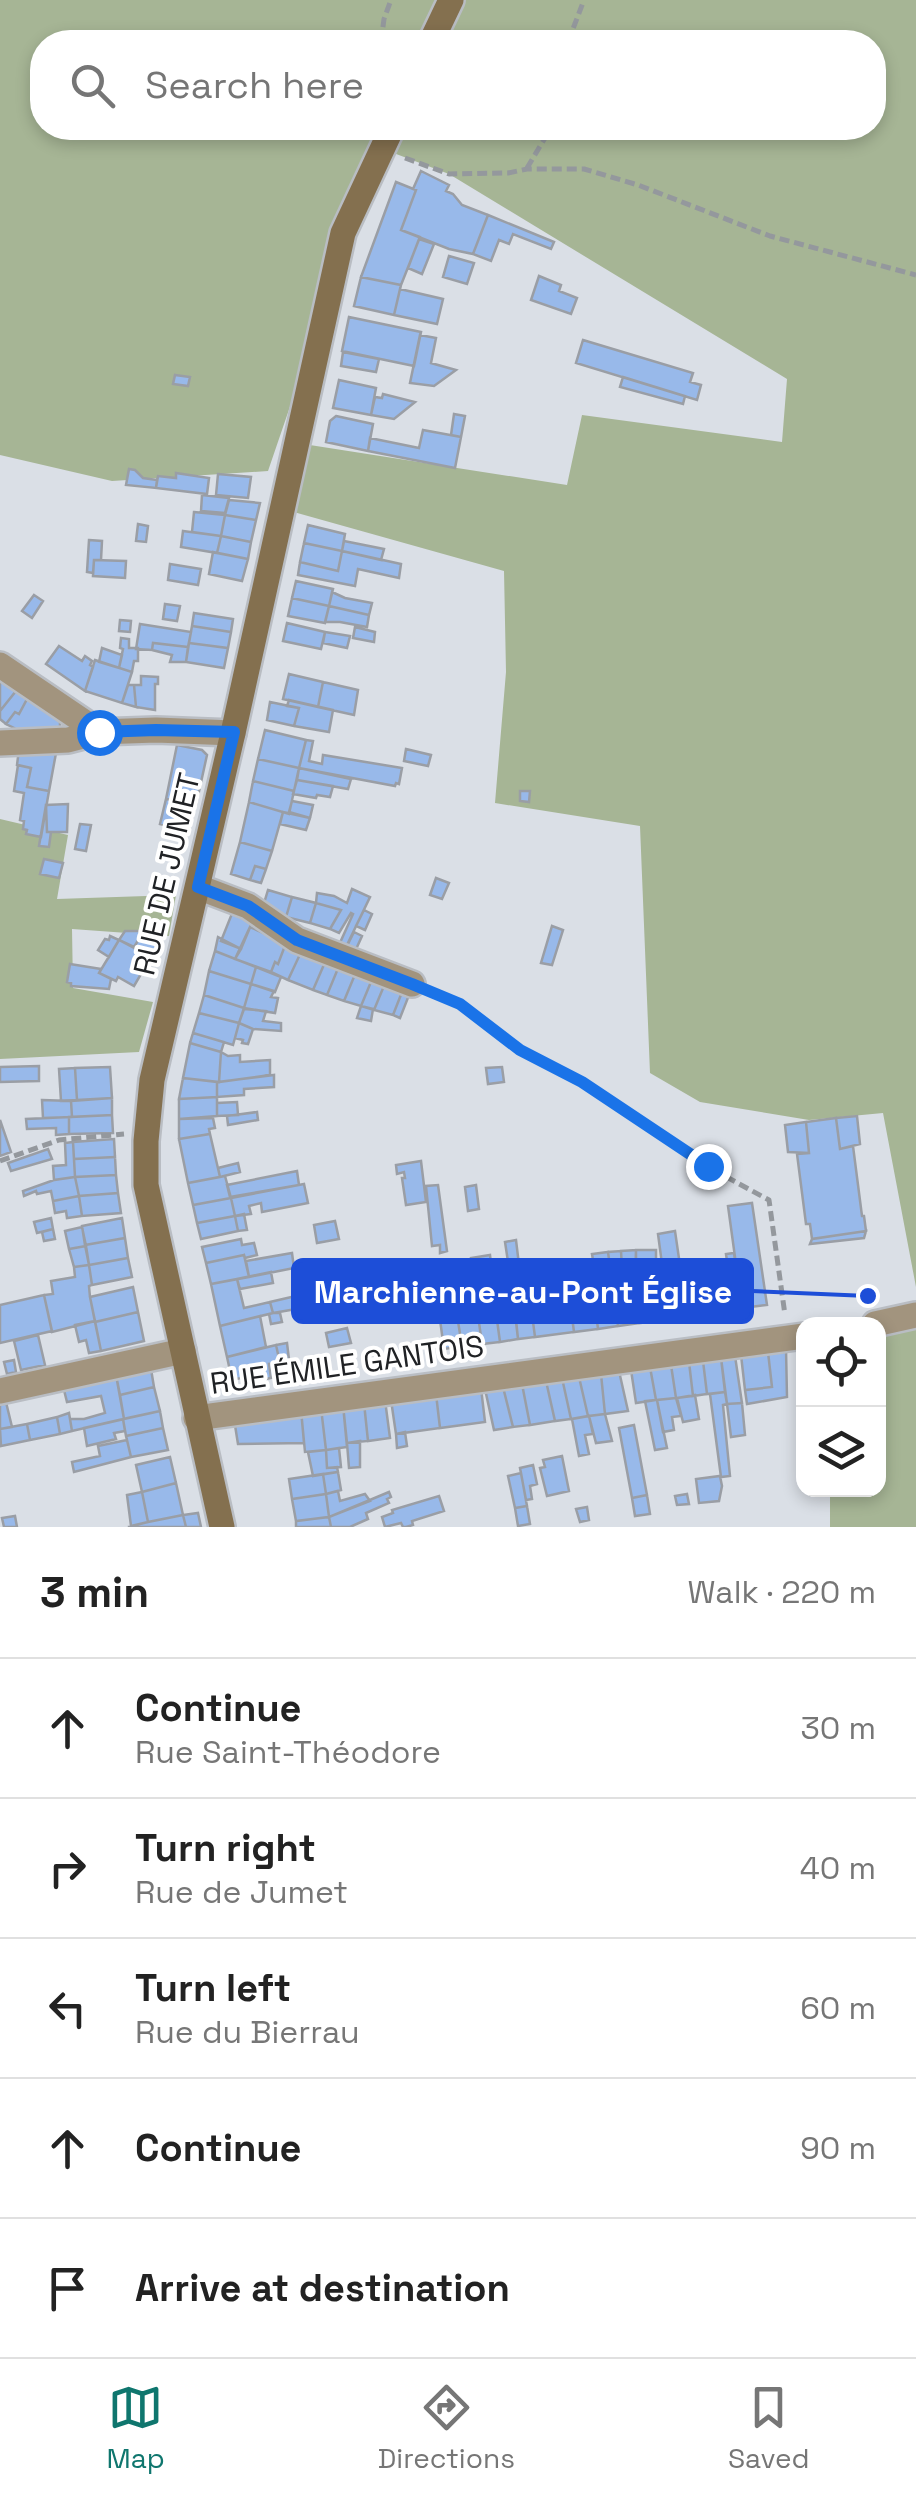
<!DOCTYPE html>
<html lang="en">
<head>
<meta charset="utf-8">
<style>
	:root { --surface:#fff; --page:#f6f6f6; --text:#222; --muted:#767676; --line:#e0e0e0; --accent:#0f766e }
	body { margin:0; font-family:"Space Grotesk",sans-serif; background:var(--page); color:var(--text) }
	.controls { position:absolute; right:30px; bottom:30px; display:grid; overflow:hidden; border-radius:20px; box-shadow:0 5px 15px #0003 }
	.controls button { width:90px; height:90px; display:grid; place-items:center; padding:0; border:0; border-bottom:2px solid var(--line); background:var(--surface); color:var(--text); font:50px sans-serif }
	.stop { position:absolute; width:30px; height:30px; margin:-22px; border:8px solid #1a73e8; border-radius:50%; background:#fff }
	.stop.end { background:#1a73e8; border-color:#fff; box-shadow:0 2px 10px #0008 }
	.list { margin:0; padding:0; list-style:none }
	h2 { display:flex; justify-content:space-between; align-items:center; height:130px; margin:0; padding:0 40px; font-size:42px }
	h2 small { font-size:32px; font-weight:400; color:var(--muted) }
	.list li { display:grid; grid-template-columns:65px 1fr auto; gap:30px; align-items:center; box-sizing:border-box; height:140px; padding:0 40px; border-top:2px solid var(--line) }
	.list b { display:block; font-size:38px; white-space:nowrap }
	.list p { margin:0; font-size:32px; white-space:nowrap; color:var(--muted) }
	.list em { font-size:32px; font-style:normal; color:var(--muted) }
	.icon { flex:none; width:55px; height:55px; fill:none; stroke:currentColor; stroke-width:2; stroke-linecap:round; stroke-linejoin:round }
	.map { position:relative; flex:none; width:916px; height:1527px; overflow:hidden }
	.search { position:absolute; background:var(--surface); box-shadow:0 5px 15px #0003; left:30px; right:30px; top:30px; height:110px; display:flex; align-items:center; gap:25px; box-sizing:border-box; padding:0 35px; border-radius:40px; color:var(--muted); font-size:38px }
	.sheet { height:830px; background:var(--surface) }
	nav { display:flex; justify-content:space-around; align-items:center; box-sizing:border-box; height:140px; border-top:2px solid var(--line); background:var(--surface); font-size:28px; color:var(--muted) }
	nav a { display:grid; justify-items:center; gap:5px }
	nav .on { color:var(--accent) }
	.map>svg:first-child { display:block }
	.green { fill:#a6b595 }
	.building { fill:#98b9ea; stroke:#9a9ea5; stroke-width:2.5 }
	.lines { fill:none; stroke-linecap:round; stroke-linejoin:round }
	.street-casing { stroke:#b9bdc3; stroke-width:30 }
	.secondary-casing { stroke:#b9bdc3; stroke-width:30 }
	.path { stroke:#94989d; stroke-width:5; stroke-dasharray:10 5; stroke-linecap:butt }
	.street { stroke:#a2947e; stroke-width:25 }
	.secondary { stroke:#84704f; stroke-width:25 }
	.route { stroke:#1a73e8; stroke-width:12 }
	.labels { text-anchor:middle; stroke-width:8; stroke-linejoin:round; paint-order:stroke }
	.street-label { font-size:30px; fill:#202225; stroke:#fff }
	.leader { fill:none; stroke:#1d4ed8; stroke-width:4 }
	.callout-dot { fill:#1d4ed8; stroke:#fff; stroke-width:4 }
	.callout { fill:#1d4ed8; stroke:#1d4ed8; stroke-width:4 }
	.callout-label { font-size:32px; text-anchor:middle; font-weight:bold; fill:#fff }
</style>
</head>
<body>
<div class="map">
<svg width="916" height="1527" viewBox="0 0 916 1527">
	<rect width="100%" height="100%" fill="#dadfe6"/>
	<path class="green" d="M0,0H448L429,42H42V128H874V42H433L454,0H916V1287L883,1113L809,1120L700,1102L650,1073L640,826L495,803L506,672L504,571L283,509L297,443L567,485L582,415L782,442L787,379L449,174L383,149L362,196L268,471L112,481L0,455Z
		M0,819L68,835L57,899L176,895L169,936L72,929L73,988L153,1002L139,1052L0,1059Z
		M916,1327V1527H830V1490H878L879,1335Z"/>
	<path class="building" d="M421,171L449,185L446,191L453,194L462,205L488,215L473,254L449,249L401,230L416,190L413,189Z
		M396,182L416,190L401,230L420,237L401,285L361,277Z
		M488,215L554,242L551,249L513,234L509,244L499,240L491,261L473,254Z
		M419,239L434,244L422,274L408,268Z
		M449,256L474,263L467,284L443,277Z
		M539,276L561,285L559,291L577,298L571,314L531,300Z
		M361,277L401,285L394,315L354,306Z
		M400,289L443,299L437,324L394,315Z
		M349,317L421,332L414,366L342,351Z
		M420,335L436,338L431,363L456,370L434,386L410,383Z
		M583,340L693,373L690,382L701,385L697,400L576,363Z
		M343,352L379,359L376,372L341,366Z
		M175,375L190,377L188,386L173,384Z
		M623,377L685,396L683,404L620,387Z
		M339,380L376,388L371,415L333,408Z
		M383,394L415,402L394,419L371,415L375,397L382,398Z
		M454,414L465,416L461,437L451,435Z
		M336,416L373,424L368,451L326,442L330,421Z
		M423,430L461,437L455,468L368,451L370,438L419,448Z
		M129,469L135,470L143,478L157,480L156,488L126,485Z
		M176,473L209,478L207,494L156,488L158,476L176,478Z
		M218,474L251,477L248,498L216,495Z
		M202,495L229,498L225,513L201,511Z
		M229,500L260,503L256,520L225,515Z
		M194,512L225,515L221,536L192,532Z
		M225,515L256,520L251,542L221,536Z
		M138,524L148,526L146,542L136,541Z
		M308,525L345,534L342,551L304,543Z
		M183,531L221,536L217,553L181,547Z
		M221,536L251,542L248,559L217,553Z
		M89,540L102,541L101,560H94L93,573L87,572Z
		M344,541L384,549L381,560L342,551Z
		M304,543L342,551L338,571L300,562Z
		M342,551L401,564L399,578L358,569L355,586L298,575L300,562L338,571Z
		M213,552L248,559L242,581L209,574Z
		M94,560L126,561L125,578L93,576Z
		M170,564L201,569L198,585L168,580Z
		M296,581L333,589L329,606L292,598Z
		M332,592L345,598L372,603L369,615L329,606Z
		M34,595L43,601L32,618L22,611Z
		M292,598L329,606L325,623L288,616Z
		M165,604L180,606L177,621L163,619Z
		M329,606L369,615L367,627L340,622H325Z
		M194,613L233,619L231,632L192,626Z
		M120,620L131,621L130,632L119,631Z
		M287,623L325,632L321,649L283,641Z
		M140,624L191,632L188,647L153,643L152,650L136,649Z
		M192,626L231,632L228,648L189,643Z
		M355,627L375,632L374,642L353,638Z
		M325,632L350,636L347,648L323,643Z
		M121,638L129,639V648H138V661H134L132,672L119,668L123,649L120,648Z
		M153,643L188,647L186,662H170L172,655L152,650Z
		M189,643L228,648L224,668L186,662Z
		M59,646L82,661L85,656L92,661L90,665L93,667L85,691L46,664Z
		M102,648L122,655L119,668L99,662Z
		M95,660L132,672L122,703L85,691Z
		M289,674L323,682L318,707L283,699Z
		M141,676L158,677V684H155V710L136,707L134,685H141Z
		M0,680L16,691L0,711Z
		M323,682L358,690L354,715L318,707Z
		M128,685H134L136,707L122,703Z
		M16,691L27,699L19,714L15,712L6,724L0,719V711Z
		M27,699L60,721V732L10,734L14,728L6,724L15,712L19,714Z
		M289,700L333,710L329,732L294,726L299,708L287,706Z
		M270,702L299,708L294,726L267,720Z
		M265,730L306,740L299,768L258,759Z
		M306,740L313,741L309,761L322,764L323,755L402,768L399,784L396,783L395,786L299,768Z
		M177,745L202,750L207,755L196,805L166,799Z
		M19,749L56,753L49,791L27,787L31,768L17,765Z
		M406,749L431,755L428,766L404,761Z
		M258,759L299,768L294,791L253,781Z
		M18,765L31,768L27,787L49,791L41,837L26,834L27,830L23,829L24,821L20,820L24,793L14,791Z
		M299,768L351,779L348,789L297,780Z
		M297,780L333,786L330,797L317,795L316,798L293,794Z
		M253,781L294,791L289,814L249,802Z
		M520,791H530L529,802L520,801Z
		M166,799L193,804L187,830L160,824Z
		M292,801L313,805L310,818L289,812Z
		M249,802L283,812L272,851L240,842Z
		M68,804L67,832H47L46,805Z
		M46,805L47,832H51L49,847L39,846Z
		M283,812L310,818L306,830L280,824Z
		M80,824L91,825L86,851L75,849Z
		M240,842L272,851L266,869L255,866L250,880L231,874Z
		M170,848L179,849L177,860L168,858Z
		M44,859L63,863L59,878L40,874Z
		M255,866L266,869L261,883L250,880Z
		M436,878L449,883L442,899L430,895Z
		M352,889L370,897L346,947L339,945L353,914L351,913L339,933L330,929L341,910L316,903L317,893L334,896L347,903Z
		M268,890L292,897L286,917L262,910Z
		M292,897L316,903L310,923L286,917Z
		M316,903L341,910L330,929L310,923Z
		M235,906L254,918L241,949L221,941Z
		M364,910L372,914L365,930L356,926Z
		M552,926L563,930L552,965L541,963Z
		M250,927L286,943L278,964L275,962L271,972L235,959Z
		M125,931H144L134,947L119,940Z
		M144,931L166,933L151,957L134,947Z
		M354,932L362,936L352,958L343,954Z
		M110,936L119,940L109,957L98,950L105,939L109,940Z
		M218,937L241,949L235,959L215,951Z
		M119,940L151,957L134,986L118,977L116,981L99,973Z
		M286,943L302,950L288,980L271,972L275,962L278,964Z
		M302,950L326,960L313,990L288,980Z
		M215,951L256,967L251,984L209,971Z
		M326,960L339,966L327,995L313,990Z
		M70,964L101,969L99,973L111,979L109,989L71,986V983L67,982Z
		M339,966L356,972L344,1001L327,995Z
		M256,967L281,977L275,992L251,984Z
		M209,971L251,984L244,1008L204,995Z
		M356,972L373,977L361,1006L344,1001Z
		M373,977L386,981L374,1010L361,1006Z
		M386,981L404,987L393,1015L374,1010Z
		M251,984L274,991L271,997L278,998L275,1013L244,1008Z
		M404,987L411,990L400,1018L393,1015Z
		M204,995L244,1008L239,1023L199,1013Z
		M361,1006L373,1009L371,1021L357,1018Z
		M244,1009L266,1011L263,1021L281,1023V1031L253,1029L239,1023Z
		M199,1013L239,1023L233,1045L193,1033Z
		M239,1023L253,1029L248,1044L242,1043L243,1040L235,1038Z
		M193,1033L224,1042L221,1052L190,1043Z
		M190,1043L221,1052L219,1082L183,1078Z
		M221,1052L228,1056L240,1055V1062L270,1060V1075L219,1082Z
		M39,1066V1081L0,1082V1067Z
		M110,1067L112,1098L77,1100L75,1068Z
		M502,1067L504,1082L488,1084L486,1068Z
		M75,1068L77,1100L61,1101L59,1069Z
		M274,1075V1087L244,1089V1095L217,1097V1082Z
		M183,1078L217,1082V1097L179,1099Z
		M217,1097V1116L179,1119V1099Z
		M112,1098V1115L72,1117L71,1101Z
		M42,1100L71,1101L72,1117L43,1118Z
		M237,1102L238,1115L217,1116V1103Z
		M257,1112L258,1120L228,1125L227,1116Z
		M112,1115L113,1133L69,1134V1117Z
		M857,1116L860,1144L840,1149L836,1118Z
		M69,1117V1134L56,1135V1128L27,1129L26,1119Z
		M213,1118L215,1128L209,1129L210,1134L179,1139V1119Z
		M836,1118L840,1149L853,1146L862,1216H864L866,1231L812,1239L810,1224H806L797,1154L809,1153L806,1122Z
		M0,1120L11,1152L0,1156Z
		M806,1122L809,1153L788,1152L785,1125Z
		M210,1134L220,1177L188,1183L179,1139Z
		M114,1139L115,1157L74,1159L73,1142Z
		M73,1142L75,1177L54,1180L53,1166L66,1165L65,1143Z
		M48,1149L52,1159L11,1171L8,1163Z
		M115,1157L116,1175L75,1177L74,1159Z
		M421,1161L426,1202L406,1205L402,1178H405L404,1172L397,1174L396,1165Z
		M238,1163L240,1172L220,1177L218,1168Z
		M297,1171L299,1185L230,1197L227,1185Z
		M116,1175L118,1193L79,1196L75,1177Z
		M225,1176L231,1198L193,1205L188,1183Z
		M75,1177L79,1196L53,1201L51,1191L37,1194L36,1191L24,1196L23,1191L54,1180Z
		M304,1184L308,1203L262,1212L261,1203L249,1206L251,1214L235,1216L231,1198Z
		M438,1185L447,1251L440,1253V1245L432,1246L426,1186Z
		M476,1185L479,1209L468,1211L465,1187Z
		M118,1193L121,1213L82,1216L79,1196Z
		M79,1196L82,1216L67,1218L66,1211L55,1213L53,1201Z
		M231,1198L235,1216L197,1223L193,1205Z
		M752,1203L767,1305L742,1308L728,1206Z
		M244,1214L247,1230L238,1231L235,1216Z
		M235,1216L238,1231L201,1239L197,1223Z
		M51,1218L53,1229L37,1233L34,1222Z
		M122,1218L125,1238L85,1245L82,1226Z
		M335,1221L339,1239L317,1243L314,1225Z
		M82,1227L86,1246L69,1249L65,1231Z
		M53,1229L55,1239L44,1241L42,1232Z
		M675,1231L682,1279L668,1280L664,1279L658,1234Z
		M866,1231L864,1238L810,1244L812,1239Z
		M125,1238L128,1258L89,1265L85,1245Z
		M241,1239L242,1245L254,1243L257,1255L245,1258L244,1255L206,1263L202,1247Z
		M516,1240L520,1273H526L530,1299L514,1301L505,1242Z
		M86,1246L89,1265L74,1267L69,1249Z
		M636,1250H656V1276L663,1275L670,1319L640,1323L635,1285Z
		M636,1250V1267L622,1269L621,1251Z
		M621,1251L622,1269L636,1267V1280L635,1285L613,1288L608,1252Z
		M608,1252L613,1288L598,1290L592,1254Z
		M292,1253L294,1268L249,1277L246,1261Z
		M734,1253L742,1308L720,1313L715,1274L725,1273L724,1262L727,1261L726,1254Z
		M244,1255L249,1277L211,1284L206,1263Z
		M490,1255L493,1281L474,1284L471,1258Z
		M128,1258L132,1277L92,1285L89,1265Z
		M89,1265L92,1285L89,1286L90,1297L95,1321L52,1332L44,1295L53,1294L51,1281L75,1277L74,1267Z
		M271,1272L273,1283L240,1289L237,1279Z
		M237,1279L244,1308L270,1302L273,1313L220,1326L211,1284Z
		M635,1285L640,1323L618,1326L613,1288Z
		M133,1287L138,1312L95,1322L90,1297Z
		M613,1288L618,1326L598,1329L593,1290Z
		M593,1290L598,1329L574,1332L569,1294Z
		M569,1294L574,1332L535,1337L530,1299Z
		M44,1295L52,1331L0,1343V1305Z
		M300,1295L302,1308L273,1313L270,1302Z
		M513,1296L518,1339L500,1342L494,1298Z
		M494,1298L500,1342L482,1344L476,1301Z
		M530,1299L535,1337L518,1339L514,1301Z
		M468,1301H476L482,1344L462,1346L455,1303Z
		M455,1303L462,1346L444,1349L438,1305Z
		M138,1312L144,1341L101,1351L95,1322Z
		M273,1313H280L282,1322L271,1324L269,1314Z
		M260,1316L266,1347L227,1357L220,1326Z
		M95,1321L101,1351L89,1353L86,1340L79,1342L75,1325Z
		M347,1328L351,1343L329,1347L326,1333Z
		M38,1335L45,1365L21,1370L14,1341Z
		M287,1343L291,1376L271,1378L269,1364L280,1363L276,1345Z
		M276,1345L280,1363L269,1364L271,1378L255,1381L254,1375L232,1380L227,1357Z
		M786,1349L787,1397L747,1404L745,1390L772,1387L768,1352Z
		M768,1352L772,1387L745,1390L741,1355Z
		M735,1356L742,1403L727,1404L721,1358Z
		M721,1358L725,1392L707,1394L703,1361Z
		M14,1360L16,1372L7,1374L4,1362Z
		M703,1361L707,1394L693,1396L689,1362Z
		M689,1362L693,1396L676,1398L671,1365Z
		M671,1365L676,1398L656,1400L650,1367Z
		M650,1367L656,1400L636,1403L631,1370Z
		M151,1369L154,1387L120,1395L116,1375Z
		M619,1371L628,1411L605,1414L601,1374Z
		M601,1374L605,1414L588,1416L579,1377Z
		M116,1375L124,1419L72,1431L70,1419H84L105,1413L101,1396L67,1402L63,1386Z
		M579,1377L588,1416L571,1419L562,1378Z
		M562,1378L571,1419L555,1421L546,1381Z
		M546,1381L555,1421L530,1425L522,1384Z
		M522,1384L530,1425L513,1427L503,1387Z
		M154,1387L160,1411L124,1419L120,1395Z
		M503,1387L513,1427L494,1430L485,1389Z
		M481,1388L485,1422L440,1428L436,1394Z
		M725,1392L727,1404L723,1405L730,1476L721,1477L710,1394Z
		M436,1394L440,1428L396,1434L391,1400Z
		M695,1395L699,1419L683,1422L677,1398Z
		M5,1398L12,1427L0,1429V1399Z
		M676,1398L681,1416L672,1417L674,1430L663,1432L657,1400Z
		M385,1400L390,1438L368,1441L364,1403Z
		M655,1400H657L667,1448L655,1450L645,1401Z
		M364,1403L368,1441L347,1443L343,1405Z
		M742,1403L745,1435L731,1437L727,1404Z
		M343,1405L347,1447L326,1450L321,1408Z
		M321,1408L326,1450L305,1452L301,1410Z
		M301,1410L304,1443L238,1444L234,1419Z
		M160,1411L163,1428L126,1436L123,1419Z
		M69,1413L72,1431L60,1434L57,1417Z
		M605,1414L612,1441L596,1443L589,1416Z
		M589,1416L593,1434L585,1435L589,1454L579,1456L572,1419Z
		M57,1417L60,1434L30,1440L27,1424Z
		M123,1419L125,1431L114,1433L116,1439L87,1446L84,1428Z
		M27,1424L30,1440L1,1446L0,1429Z
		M634,1425L647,1495L632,1498L619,1428Z
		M163,1428L168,1450L131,1457L126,1436Z
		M405,1432L407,1446L397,1448L396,1434Z
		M127,1440L131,1457L74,1472L72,1462L100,1456L98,1446Z
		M360,1441V1467L349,1468L347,1443Z
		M339,1448L341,1467L327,1468L326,1450Z
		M326,1450L327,1468L337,1467L338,1472L313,1476L308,1452Z
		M562,1456L569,1491L547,1496L540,1468L545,1467L543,1460Z
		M170,1457L176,1483L142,1492L136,1465Z
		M533,1465L537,1484L530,1486L532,1499L526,1500L520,1468Z
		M338,1472L341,1490L326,1494L323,1474Z
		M521,1473L527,1506L515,1508L508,1476Z
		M323,1474L326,1494L292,1499L289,1479Z
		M720,1476L722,1486L719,1501L699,1503L696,1479Z
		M176,1483L183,1515L148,1522L142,1492Z
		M338,1491L340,1501L365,1494L370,1501L329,1517L326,1494Z
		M142,1492L148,1522L131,1526L127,1495Z
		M389,1492L391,1497L387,1499L389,1503L366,1513L368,1519L350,1527H331L329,1517Z
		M326,1494L329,1517L296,1521L292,1499Z
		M687,1494L689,1504L677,1505L675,1496Z
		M647,1495L650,1514L635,1516L632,1498Z
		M439,1496L444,1511L412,1521L413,1525L406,1527H403L401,1523L385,1527L382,1517L393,1513L392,1510Z
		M527,1506L530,1524L518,1526L515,1508Z
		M587,1507L589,1520L580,1522L576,1509Z
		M198,1513L201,1527H186L183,1515Z
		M183,1515L186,1527H128L148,1522Z
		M15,1516L17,1527H4L2,1518Z
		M329,1517L331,1527H296V1521Z"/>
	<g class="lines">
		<g class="street-casing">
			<path id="street" d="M0,665L99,732L156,730L233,733
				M0,743L68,740L99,732
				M198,887L248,906L297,940L412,984
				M875,1324L916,1315
				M0,1391L183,1351
				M196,1418L804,1336"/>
		</g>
		<g class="secondary-casing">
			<path id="secondary" d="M431,42L451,0
				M222,1527L146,1185V1141L152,1080L233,733L343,233L392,128"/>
		</g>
		<path class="path" d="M381,42L384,19L391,0
			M568,42L584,0
			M405,158L449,174L508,173L527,169H584L638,185L770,236L916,275
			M527,168L551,128
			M435,994L460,1004L520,1050L582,1081L708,1167L769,1200L785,1315
			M0,1161L59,1140L124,1134"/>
		<use href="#street" class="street"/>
		<use href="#secondary" class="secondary"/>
	</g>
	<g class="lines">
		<path class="route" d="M99,732L156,730L234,732L198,887L248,906L297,940L412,984L460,1004L520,1050L582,1082L708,1166"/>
	</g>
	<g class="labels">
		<g class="street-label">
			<text transform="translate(167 874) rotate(-77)" y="10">RUE DE JUMET</text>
			<text transform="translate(347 1365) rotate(-8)" y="10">RUE ÉMILE GANTOIS</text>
		</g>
	</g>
	<path class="leader" d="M868 1296L752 1291"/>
	<circle class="callout-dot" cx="868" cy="1296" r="10"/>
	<rect class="callout" x="293" y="1260" width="459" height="62" rx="10"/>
	<g class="callout-label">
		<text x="523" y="1303">Marchienne-au-Pont Église</text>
	</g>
</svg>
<div class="controls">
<button><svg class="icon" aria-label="locate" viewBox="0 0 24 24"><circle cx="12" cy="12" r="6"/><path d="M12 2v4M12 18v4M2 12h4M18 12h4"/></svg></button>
<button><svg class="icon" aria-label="layers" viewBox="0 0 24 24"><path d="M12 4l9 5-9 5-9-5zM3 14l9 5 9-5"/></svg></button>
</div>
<div class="stop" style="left:99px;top:732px"></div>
<div class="stop end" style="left:708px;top:1166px"></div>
<div class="search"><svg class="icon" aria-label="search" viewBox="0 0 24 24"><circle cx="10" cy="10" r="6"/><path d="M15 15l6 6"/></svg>Search here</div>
</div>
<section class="sheet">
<h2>3 min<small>Walk · 220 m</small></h2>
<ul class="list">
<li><svg class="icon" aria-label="ahead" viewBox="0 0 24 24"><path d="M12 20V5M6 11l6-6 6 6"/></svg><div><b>Continue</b><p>Rue Saint-Théodore</p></div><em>30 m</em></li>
<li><svg class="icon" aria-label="right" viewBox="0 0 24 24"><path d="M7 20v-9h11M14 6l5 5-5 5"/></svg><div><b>Turn right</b><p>Rue de Jumet</p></div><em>40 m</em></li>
<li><svg class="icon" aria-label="left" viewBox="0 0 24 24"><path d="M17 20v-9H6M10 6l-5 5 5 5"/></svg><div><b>Turn left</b><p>Rue du Bierrau</p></div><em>60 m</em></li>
<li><svg class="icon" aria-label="ahead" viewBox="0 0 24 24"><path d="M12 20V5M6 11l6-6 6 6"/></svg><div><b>Continue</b></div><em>90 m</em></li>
<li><svg class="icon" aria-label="arrive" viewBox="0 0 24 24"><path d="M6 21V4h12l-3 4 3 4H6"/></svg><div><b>Arrive at destination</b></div></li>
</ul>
</section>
<nav>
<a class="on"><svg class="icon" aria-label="map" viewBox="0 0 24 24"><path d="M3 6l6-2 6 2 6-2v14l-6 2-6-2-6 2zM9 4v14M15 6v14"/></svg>Map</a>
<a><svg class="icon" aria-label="directions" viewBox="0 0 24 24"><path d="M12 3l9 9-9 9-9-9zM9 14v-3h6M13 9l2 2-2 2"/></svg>Directions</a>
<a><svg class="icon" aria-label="saved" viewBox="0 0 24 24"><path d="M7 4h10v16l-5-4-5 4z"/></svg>Saved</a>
</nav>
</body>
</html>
